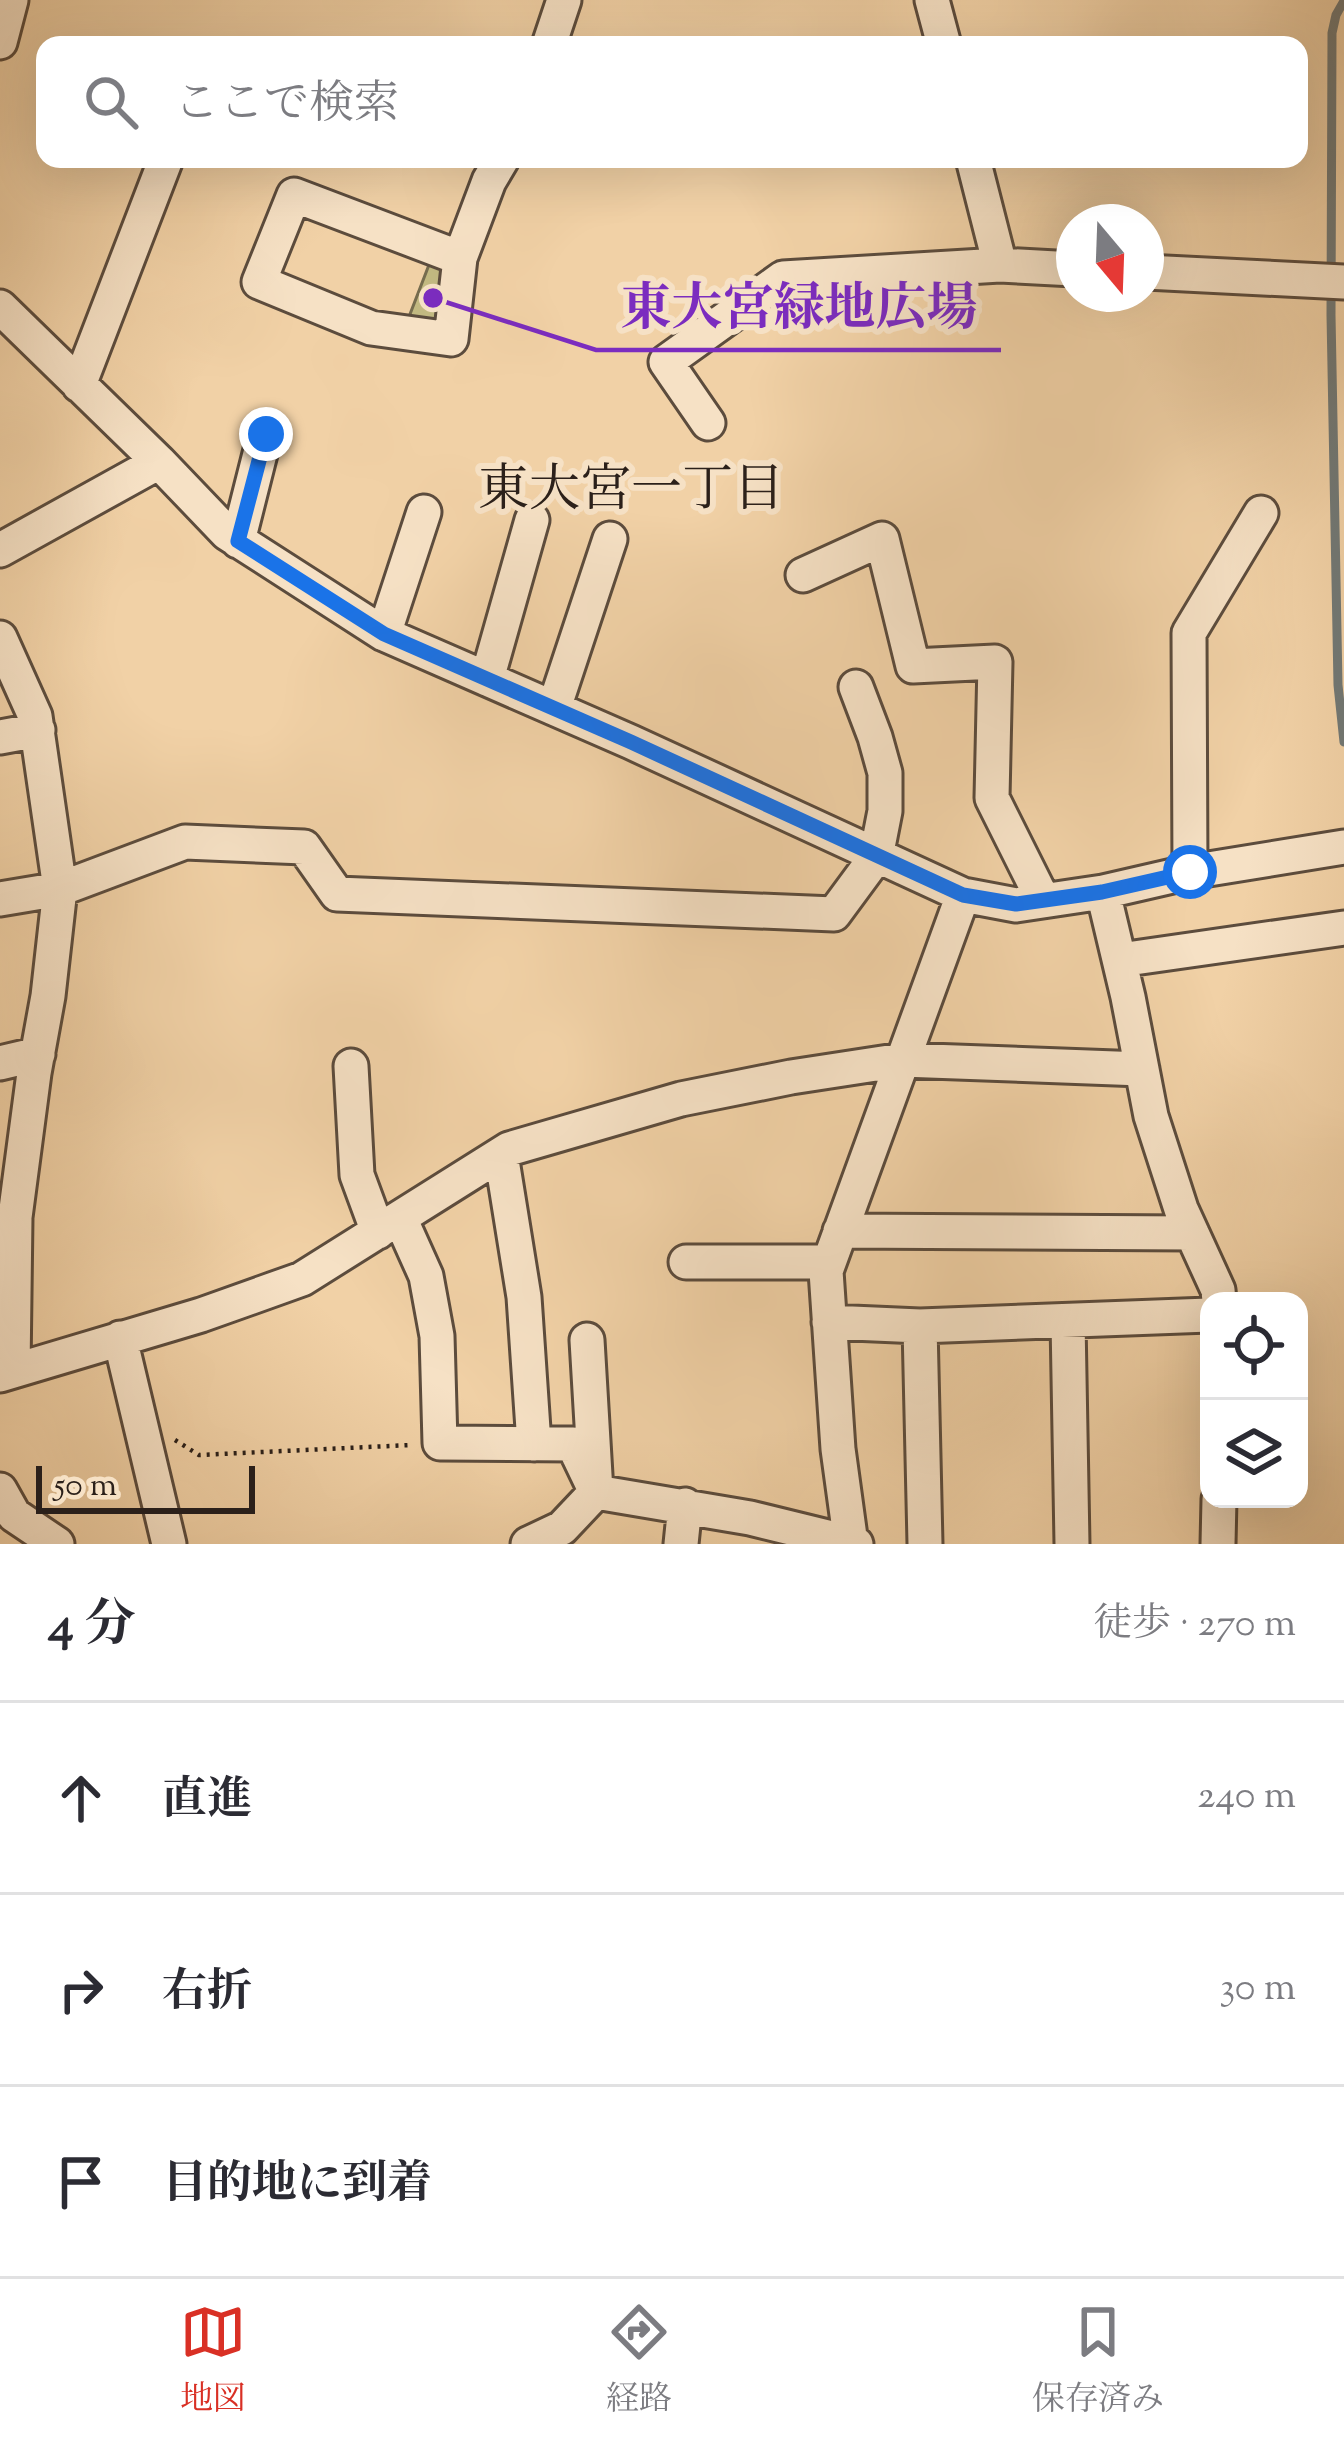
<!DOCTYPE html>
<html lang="ja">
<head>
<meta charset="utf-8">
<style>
	:root { --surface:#fff; --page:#f2f2f3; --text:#2b2b33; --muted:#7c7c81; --line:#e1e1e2; --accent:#d93025 }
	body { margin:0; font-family:"Sorts Mill Goudy","Noto Serif JP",serif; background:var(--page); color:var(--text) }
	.controls { position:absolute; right:36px; bottom:36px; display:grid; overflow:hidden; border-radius:24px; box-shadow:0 12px 48px #0002 }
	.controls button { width:108px; height:108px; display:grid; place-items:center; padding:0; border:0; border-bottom:3px solid var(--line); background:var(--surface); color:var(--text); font:60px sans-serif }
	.compass { position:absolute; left:1056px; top:204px; width:108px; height:108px; border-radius:50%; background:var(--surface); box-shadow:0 12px 48px #0002; rotate:161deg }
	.scale { position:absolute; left:36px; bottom:30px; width:219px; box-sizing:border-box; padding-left:12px; border:6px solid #2b201a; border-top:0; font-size:33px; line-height:42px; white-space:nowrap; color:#2b201a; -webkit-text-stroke:9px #f6e1c5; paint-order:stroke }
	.stop { position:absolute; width:36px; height:36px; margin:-27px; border:9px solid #1a73e8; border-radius:50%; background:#fff }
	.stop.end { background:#1a73e8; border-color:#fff; box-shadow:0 3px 12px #0008 }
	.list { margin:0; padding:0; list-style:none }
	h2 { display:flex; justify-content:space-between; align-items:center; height:156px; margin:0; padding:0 48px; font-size:51px }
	h2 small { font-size:39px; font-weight:400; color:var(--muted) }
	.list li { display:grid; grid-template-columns:78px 1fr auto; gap:36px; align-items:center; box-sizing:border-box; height:192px; padding:0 48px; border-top:3px solid var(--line) }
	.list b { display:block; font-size:45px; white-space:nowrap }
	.list em { font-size:39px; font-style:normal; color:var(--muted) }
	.icon { flex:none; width:66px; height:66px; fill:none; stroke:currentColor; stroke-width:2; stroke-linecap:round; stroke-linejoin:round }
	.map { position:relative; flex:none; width:1344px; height:1544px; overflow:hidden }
	.search { position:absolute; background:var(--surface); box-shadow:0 12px 48px #0002; left:36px; right:36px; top:36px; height:132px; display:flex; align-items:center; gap:30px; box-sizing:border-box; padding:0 42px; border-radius:24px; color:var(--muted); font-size:45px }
	.sheet { height:732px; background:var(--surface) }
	nav { display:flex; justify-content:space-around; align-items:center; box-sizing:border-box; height:168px; border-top:3px solid var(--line); background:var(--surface); font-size:33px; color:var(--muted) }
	nav a { display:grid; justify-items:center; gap:6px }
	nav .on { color:var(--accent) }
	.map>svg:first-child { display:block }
	.green { fill:#c2b981; stroke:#766c4e; stroke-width:3 }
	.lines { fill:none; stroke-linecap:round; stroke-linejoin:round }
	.stream { stroke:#727976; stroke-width:9 }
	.minor-casing { stroke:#5c4c3d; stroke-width:39 }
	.path { stroke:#2b201a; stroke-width:4.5; stroke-dasharray:3 6; stroke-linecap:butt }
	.minor { stroke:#f6e1c5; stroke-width:33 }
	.route { stroke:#1a73e8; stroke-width:15 }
	.labels { text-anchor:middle; stroke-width:12; stroke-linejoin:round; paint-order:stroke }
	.neighbourhood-label { font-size:51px; fill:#2b201a; stroke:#f6e1c5 }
	.leader { fill:none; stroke:#7b2cbf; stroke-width:4.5 }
	.callout-dot { fill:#7b2cbf; stroke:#f6e1c5; stroke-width:4.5 }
	.callout-label { font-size:51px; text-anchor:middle; font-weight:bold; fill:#7b2cbf; stroke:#f6e1c5; stroke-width:12; stroke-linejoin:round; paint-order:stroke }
</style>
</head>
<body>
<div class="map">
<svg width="1344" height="1544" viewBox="0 0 1344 1544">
	<rect width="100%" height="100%" fill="#f1d1a6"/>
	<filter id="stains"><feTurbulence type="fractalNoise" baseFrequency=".00167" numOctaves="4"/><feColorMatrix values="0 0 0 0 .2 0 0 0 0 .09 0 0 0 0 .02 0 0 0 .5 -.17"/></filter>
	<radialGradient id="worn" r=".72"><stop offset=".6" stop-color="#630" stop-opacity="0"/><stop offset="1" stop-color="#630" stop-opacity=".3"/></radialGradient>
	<path class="green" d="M432,257L444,262L447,327L407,322Z"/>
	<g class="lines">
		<path class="stream" d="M1344,1L1336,15L1332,33L1331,315L1338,685L1344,742"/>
		<g class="minor-casing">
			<path id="minor" d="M932,0L944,45
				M0,42L11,0
				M549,45L564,0
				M973,159L1000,265L1074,269
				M460,258L294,195L259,282L371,328L451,339L460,258L489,181L502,159
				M1146,272L1344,282
				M0,307L159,462L227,533L384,634L631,742L963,895L1016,905L1103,892L1190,872L1344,847
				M79,385L166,159
				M708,423L666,362L783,278L1000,265
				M238,541L265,434
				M0,550L159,462
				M803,575L882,539L913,666L995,662L992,798L1043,900
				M384,634L424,512
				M0,638L35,716L60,889L48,996L34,1073L15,1217L13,1370
				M487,679L532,520
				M554,708L610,539
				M0,737L38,730
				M1190,872L1189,633L1261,513
				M1103,892L1128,997L1151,1116L1181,1209L1218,1290L1219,1301
				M0,899L60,889L185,842L304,847L337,894L834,914L876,857L885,811V773L875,737L856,687
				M1120,960L1344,928
				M0,1063L38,1054
				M351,1066L357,1175L378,1232
				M501,1154L524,1297L534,1444
				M400,1218L426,1276L437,1336L440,1443L573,1444L596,1492L750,1518L856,1544
				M840,1231L1192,1233
				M686,1262H829
				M1068,1321L1072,1544
				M829,1322L920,1326L1209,1315
				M920,1326L925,1544
				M120,1338L169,1544
				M0,1375L201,1315L302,1279L509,1149L681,1099L791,1077L902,1060L1142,1069
				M0,1490L14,1515L57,1544
				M528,1544L562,1528L596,1492L587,1340
				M681,1544L685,1505
				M851,1544L838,1449L826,1271L963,895
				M1218,1544L1219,1499"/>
		</g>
		<path class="path" d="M175,1440L199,1455L411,1445"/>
		<use href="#minor" class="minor"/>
	</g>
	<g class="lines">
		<path class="route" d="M266,434L238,541L384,634L631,742L963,895L1016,904L1102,892L1190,872"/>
	</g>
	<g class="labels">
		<g class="neighbourhood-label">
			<text x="631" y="505">東大宮一丁目</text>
		</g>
	</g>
	<path class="leader" d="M433 298L596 350H1001"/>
	<circle class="callout-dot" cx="433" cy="298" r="12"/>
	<g class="callout-label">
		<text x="799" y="324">東大宮緑地広場</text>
	</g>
	<rect width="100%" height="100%" filter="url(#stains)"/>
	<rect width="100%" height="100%" fill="url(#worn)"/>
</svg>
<div class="controls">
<button><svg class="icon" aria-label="locate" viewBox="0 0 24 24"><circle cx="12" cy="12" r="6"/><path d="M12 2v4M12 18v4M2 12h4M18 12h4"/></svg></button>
<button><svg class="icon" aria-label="layers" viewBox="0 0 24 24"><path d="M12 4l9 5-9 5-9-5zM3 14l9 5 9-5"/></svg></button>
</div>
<svg class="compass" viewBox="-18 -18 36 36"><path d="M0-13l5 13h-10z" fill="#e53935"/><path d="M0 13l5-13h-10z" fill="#7c7c81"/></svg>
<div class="scale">50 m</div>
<div class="stop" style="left:1190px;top:872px"></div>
<div class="stop end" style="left:266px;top:434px"></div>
<div class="search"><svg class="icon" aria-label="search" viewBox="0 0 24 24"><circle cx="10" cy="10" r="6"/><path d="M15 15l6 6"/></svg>ここで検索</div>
</div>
<section class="sheet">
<h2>4 分<small>徒歩 · 270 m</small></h2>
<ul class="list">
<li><svg class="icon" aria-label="ahead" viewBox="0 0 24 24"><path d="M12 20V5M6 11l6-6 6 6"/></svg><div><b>直進</b></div><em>240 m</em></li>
<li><svg class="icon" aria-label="right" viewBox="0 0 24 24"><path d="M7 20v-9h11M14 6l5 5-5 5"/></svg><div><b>右折</b></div><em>30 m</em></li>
<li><svg class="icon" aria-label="arrive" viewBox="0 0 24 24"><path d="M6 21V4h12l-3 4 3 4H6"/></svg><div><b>目的地に到着</b></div></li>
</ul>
</section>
<nav>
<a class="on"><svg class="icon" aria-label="map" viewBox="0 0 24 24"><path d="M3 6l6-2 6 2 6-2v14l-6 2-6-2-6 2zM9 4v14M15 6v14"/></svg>地図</a>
<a><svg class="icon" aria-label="directions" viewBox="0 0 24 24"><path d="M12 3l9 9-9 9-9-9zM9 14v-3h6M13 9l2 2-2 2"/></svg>経路</a>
<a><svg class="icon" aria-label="saved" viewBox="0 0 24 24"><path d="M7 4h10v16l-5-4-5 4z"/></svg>保存済み</a>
</nav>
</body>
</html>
